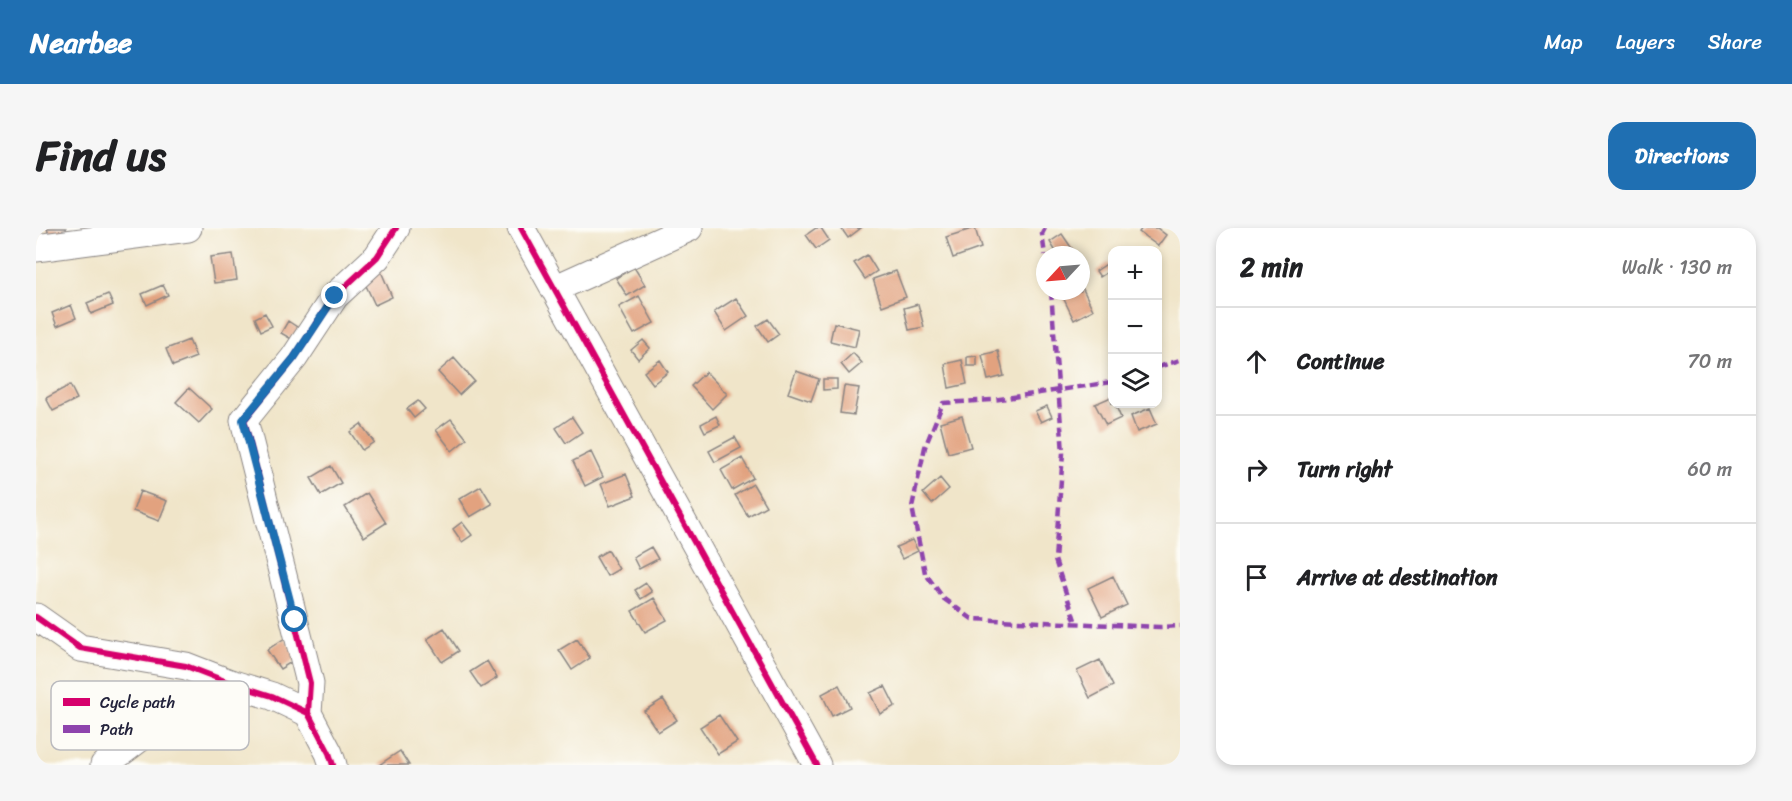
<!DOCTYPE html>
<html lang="en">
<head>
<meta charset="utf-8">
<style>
	:root { --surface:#fff; --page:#f6f6f6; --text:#202124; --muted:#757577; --line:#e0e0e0; --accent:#1f6fb2 }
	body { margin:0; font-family:Sriracha,sans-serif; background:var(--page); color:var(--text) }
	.controls { position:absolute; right:18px; top:18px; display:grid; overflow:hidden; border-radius:12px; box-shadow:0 3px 9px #0003 }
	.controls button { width:54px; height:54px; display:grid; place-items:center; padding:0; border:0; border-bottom:2px solid var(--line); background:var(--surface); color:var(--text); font:30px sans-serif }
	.compass { position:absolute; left:1000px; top:18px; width:54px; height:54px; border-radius:50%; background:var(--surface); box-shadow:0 3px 9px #0003; rotate:244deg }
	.stop { position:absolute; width:18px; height:18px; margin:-14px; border:4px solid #1f6fb2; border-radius:50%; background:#fff }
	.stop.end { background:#1f6fb2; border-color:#fff; box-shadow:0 2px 6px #0008 }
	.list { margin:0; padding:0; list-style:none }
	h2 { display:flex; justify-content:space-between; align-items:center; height:78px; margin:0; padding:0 24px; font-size:26px }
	h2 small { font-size:20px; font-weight:400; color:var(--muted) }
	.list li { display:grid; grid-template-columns:39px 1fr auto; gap:18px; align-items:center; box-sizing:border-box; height:108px; padding:0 24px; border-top:2px solid var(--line) }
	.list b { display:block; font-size:22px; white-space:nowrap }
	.list em { font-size:20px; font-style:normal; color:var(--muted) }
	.icon { flex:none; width:33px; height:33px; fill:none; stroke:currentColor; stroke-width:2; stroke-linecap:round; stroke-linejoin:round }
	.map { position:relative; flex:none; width:1144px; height:537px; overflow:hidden; border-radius:18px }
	header { display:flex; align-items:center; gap:36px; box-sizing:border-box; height:84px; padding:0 30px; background:var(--accent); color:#fff }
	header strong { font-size:28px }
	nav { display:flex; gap:33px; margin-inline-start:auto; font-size:21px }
	.intro { display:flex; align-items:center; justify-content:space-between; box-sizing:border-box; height:144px; padding:0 36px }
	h1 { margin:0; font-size:42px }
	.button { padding:15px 27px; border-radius:18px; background:var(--accent); color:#fff; font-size:21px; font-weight:700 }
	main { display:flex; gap:36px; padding:0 36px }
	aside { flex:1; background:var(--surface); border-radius:18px; box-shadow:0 3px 9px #0003 }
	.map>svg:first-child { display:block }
	.building { fill:#e2a27f }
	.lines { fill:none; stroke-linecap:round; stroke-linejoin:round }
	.minor-casing { stroke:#898482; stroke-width:29 }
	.minor { stroke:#fff; stroke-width:27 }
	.quiet { stroke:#8e44ad; stroke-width:4.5; stroke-dasharray:9 4.5; stroke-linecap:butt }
	.cycleway-casing { stroke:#fdfcf7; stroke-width:10 }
	.cycleway { stroke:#d6006c; stroke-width:6 }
	.route { stroke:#1f6fb2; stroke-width:8 }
	.key { fill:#fdfcf7; stroke:#bbbbbf; stroke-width:1.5 }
	.key-label { font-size:16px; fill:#22223b }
</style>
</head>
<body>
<header>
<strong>Nearbee</strong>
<nav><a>Map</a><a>Layers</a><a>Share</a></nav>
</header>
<div class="intro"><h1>Find us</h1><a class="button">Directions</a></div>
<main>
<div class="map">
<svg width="1144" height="537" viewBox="0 0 1144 537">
	<rect width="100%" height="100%" fill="#fdfcf7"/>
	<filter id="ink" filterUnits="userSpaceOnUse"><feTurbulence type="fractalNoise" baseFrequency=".0167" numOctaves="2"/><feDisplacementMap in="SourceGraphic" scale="12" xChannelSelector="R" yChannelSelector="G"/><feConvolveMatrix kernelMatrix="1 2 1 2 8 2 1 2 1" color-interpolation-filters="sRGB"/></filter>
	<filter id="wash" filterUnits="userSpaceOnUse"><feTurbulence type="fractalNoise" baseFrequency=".008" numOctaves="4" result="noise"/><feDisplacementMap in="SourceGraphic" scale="24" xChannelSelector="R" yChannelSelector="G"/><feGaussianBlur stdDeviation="1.35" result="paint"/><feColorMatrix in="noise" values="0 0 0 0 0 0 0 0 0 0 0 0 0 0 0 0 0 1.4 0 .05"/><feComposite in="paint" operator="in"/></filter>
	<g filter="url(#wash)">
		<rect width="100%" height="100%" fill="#f0e5c9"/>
		<g id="blocks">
			<path class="building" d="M11,0H30L32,8L14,12Z
				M780,0H785L793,12L780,21L770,7Z
				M805,0H825L812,10Z
				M939,0L945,20L917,30L910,9Z
				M1106,0H1121L1130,7L1122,18L1103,4Z
				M1026,6L1039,25L1036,27H1022L1014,14Z
				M197,26L201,52L178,55L174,29Z
				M831,27L841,43L829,51L818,35Z
				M1072,35L1076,41L1064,49L1060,43Z
				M598,39L609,57L591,68L580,50Z
				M344,41L356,69L339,77L326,49Z
				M860,43L870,69L846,78L837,51Z
				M127,57L132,67L111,77L106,66Z
				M1045,57L1057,82L1038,92L1024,63H1045Z
				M72,66L77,77L55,86L51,75Z
				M603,68L618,95L598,106L583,79Z
				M700,70L712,88L690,103L678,84Z
				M882,76L888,99L873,102L868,80Z
				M35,77L40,90L21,98L16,85Z
				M229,85L236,98L225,103L219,90Z
				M732,91L743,106L732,114L721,98Z
				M252,93L264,101L257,112L245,105Z
				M798,95L823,101L819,119L794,113Z
				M153,112L160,129L137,138L130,121Z
				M607,112L614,120L602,131L595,122Z
				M962,123L968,148L952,152L946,127Z
				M817,125L826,135L813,146L805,136Z
				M941,128V138H931V129Z
				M418,130L438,153L423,167L402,144Z
				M624,132L632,144L617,156L608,144Z
				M926,132L931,156L913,160L909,136Z
				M760,143L783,151L775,173L752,165Z
				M670,144L691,166L676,181L655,158Z
				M787,151H801V161L787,162Z
				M34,157L41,171L17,183L10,170Z
				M808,158L823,160L818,187L804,185Z
				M153,160L176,181L163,195L140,174Z
				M1075,169L1076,176H1079L1085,190L1070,197L1059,176Z
				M382,173L389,181L378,190L371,181Z
				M1011,178L1016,189L1005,194L999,183Z
				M1114,180L1121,196L1101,204L1095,188Z
				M680,188L684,197L669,204L665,196Z
				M926,188L935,219L912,225L904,194Z
				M536,189L546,204L530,215L520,200Z
				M415,191L431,211L416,223L400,202Z
				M325,196L338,214L326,222L314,204Z
				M699,209L705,220L679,234L673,223Z
				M555,224L567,249L549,258L537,233Z
				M706,230L717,250L696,262L685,242Z
				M295,238L305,255L285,267L275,250Z
				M590,246L599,268L574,278L565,256Z
				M904,250L913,261L896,276L887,265Z
				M717,256L730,278L712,288L699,267Z
				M445,258L456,276L434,289L423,271Z
				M104,263L131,273L123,293L97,283Z
				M331,265L350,295L328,309L309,279Z
				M426,294L436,307L426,314L417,301Z
				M876,312L882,323L866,331L860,319Z
				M615,319L622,331L603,341L597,329Z
				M572,322L583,341L571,348L560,329Z
				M1077,348L1091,377L1066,389L1052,360Z
				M610,355L616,364L605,371L599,362Z
				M618,370L631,392L609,404L596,383Z
				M408,400L423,423L406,434L391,411Z
				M249,410L262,430L244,441L231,422Z
				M541,411L554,430L536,442L523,422Z
				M1064,432L1077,458L1054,470L1041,443Z
				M451,433L461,450L445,460L434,444Z
				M803,457L814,479L796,488L786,466Z
				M849,458L859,478L844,486L834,465Z
				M627,471L641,492L622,504L608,483Z
				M683,487L701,514L682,526L664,499Z
				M364,523L373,537H343Z"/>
		</g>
	</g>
	<g filter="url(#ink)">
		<use href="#blocks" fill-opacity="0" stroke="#898482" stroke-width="1.5"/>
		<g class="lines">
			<g class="minor-casing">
				<path id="minor" d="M485,0L781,537
					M0,20L152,0
					M518,61L653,0
					M0,389L44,420L150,438L194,455L236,468L272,485L293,525L297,537
					M272,485L274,455L208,192L258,130L299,68L341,29L360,0
					M68,537L136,486L194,455"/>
			</g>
			<use href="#minor" class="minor"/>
			<path class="quiet" d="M1009,0L1006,6L1009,27
				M1015,63L1027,225L1019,332L1040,395
				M1122,139L1144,132
				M1076,154L957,172L907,175L889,219L876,279L889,345L908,371L936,391L1124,399L1144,398"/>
			<g class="cycleway-casing">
				<path id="cycleway" d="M485,0L781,537
					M0,389L44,420L150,438L194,455L236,468L272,485L293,525L297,537
					M272,485L274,455L208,192L258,130L299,68L341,29L360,0"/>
			</g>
			<use href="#cycleway" class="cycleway"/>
		</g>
	</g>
	<g class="lines" filter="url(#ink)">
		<path class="route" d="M259,392L207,192L258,130L299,68"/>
	</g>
	<rect x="15" y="453" width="198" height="69" rx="9" class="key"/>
	<rect x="27" y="470" width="27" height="8" fill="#d6006c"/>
	<rect x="27" y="497" width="27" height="8" fill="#8e44ad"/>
	<g class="key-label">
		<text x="64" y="480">Cycle path</text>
		<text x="64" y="507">Path</text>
	</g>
</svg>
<div class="controls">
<button>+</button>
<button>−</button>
<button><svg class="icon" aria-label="layers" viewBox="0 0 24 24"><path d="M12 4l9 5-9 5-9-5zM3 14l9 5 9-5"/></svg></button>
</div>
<svg class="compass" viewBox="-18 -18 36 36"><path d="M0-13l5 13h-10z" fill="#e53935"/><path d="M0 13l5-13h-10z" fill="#757577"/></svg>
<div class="stop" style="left:259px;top:392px"></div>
<div class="stop end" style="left:299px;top:68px"></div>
</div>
<aside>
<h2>2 min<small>Walk · 130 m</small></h2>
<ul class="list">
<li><svg class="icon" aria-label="ahead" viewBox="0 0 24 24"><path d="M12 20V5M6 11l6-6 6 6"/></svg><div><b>Continue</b></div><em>70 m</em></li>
<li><svg class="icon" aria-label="right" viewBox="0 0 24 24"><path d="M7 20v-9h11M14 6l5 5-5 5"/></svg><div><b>Turn right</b></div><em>60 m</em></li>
<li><svg class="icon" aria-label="arrive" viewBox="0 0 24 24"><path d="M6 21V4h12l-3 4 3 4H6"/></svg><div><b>Arrive at destination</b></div></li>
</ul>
</aside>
</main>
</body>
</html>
